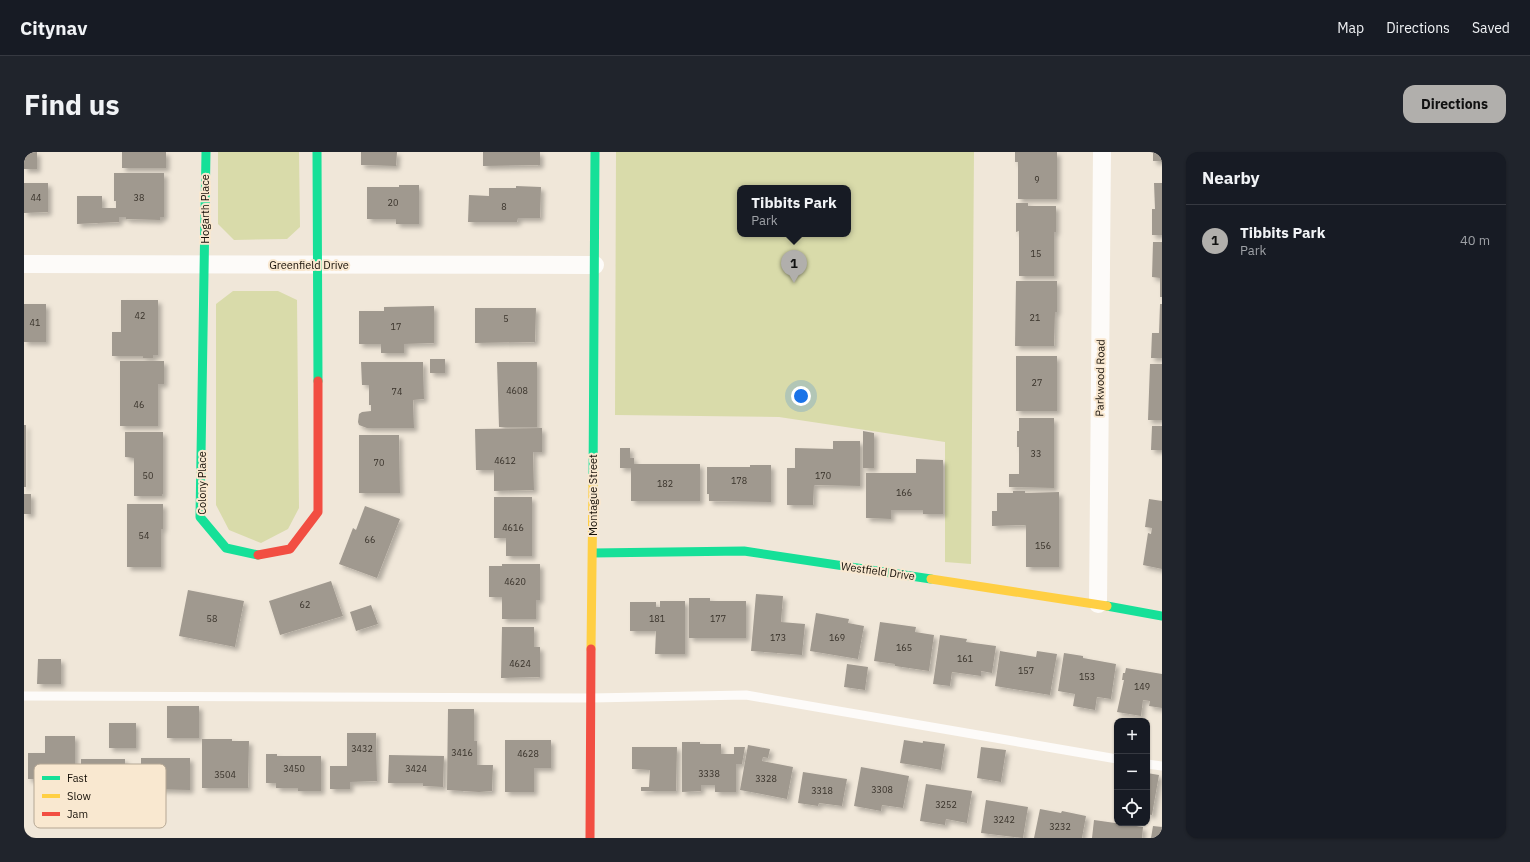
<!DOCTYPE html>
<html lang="en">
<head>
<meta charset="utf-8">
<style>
	:root { --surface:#171b24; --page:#20242c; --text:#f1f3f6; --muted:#9ea1a6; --line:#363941; --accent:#b1afac }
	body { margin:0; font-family:"IBM Plex Sans",sans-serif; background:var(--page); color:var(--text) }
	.controls { position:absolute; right:12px; bottom:12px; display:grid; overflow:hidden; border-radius:8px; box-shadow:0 1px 3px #0004 }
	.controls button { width:36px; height:36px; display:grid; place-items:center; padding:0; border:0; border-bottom:1px solid var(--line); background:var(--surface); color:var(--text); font:20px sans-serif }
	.you { position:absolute; left:777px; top:244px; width:14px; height:14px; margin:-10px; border:3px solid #fff; border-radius:50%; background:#1a73e8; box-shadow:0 0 0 6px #1a73e833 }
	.badge { display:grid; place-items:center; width:26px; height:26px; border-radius:50%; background:var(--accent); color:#111; font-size:13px; font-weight:700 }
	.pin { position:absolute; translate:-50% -33px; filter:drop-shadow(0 1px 2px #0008) }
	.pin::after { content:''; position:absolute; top:21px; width:14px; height:12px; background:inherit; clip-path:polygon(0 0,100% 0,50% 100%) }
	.popup { position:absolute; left:713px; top:33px; width:114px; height:52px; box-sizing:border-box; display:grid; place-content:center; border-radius:8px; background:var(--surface); filter:drop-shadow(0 1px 3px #0005); font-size:13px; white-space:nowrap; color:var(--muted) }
	.popup b { font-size:15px; color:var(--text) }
	.popup::after { content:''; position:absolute; left:50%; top:100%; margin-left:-8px; border:8px solid transparent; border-top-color:var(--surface) }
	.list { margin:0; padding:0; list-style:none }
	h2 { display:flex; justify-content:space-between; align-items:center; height:52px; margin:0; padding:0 16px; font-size:17px }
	h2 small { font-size:13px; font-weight:400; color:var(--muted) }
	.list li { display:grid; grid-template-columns:26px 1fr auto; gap:12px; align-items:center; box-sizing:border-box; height:72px; padding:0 16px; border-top:1px solid var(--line) }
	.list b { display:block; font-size:15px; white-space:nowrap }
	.list p { margin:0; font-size:13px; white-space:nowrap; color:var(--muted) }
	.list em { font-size:13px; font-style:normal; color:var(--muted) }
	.icon { flex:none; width:22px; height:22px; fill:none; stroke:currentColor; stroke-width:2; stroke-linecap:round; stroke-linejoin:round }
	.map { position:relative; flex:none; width:1138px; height:686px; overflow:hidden; border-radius:12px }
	header { display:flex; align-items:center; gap:24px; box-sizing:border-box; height:56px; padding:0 20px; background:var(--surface); border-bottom:1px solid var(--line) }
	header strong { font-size:19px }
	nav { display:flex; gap:22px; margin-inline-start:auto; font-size:14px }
	.intro { display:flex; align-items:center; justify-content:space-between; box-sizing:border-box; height:96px; padding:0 24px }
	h1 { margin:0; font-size:28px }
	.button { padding:10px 18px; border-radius:12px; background:var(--accent); color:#111; font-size:14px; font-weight:700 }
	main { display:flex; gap:24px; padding:0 24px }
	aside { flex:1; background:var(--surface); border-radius:12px; box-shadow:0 1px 3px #0004 }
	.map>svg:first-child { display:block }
	.green { fill:#d9dbaa; fill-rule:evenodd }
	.building { fill:#a0998f; filter:url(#shadow) }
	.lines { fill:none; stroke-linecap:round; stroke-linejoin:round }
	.lane { stroke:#fdfbf9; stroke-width:9 }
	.street { stroke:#fdfbf9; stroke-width:18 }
	.fast { stroke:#16e098; stroke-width:9 }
	.slow { stroke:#ffcf43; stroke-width:9 }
	.jam { stroke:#f24e42; stroke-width:9 }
	.labels { text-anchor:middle; stroke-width:4; stroke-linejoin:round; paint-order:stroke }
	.number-label { font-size:9px; fill:#38322a }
	.street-label { font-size:11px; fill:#161008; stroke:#f9e8d0 }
	.key { fill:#f9e8d0; stroke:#b5a794; stroke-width:1 }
	.key-label { font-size:11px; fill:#161008 }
</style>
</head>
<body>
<header>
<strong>Citynav</strong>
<nav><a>Map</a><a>Directions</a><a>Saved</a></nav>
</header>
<div class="intro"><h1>Find us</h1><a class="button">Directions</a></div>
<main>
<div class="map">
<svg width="1138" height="686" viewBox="0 0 1138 686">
	<defs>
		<filter id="shadow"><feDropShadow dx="3.5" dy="3.5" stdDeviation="2" flood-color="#0004"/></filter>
	</defs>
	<rect width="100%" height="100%" fill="#f0e7d9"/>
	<path class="green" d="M194,0H275L276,75L263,87L210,88L194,72Z
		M592,0H950L947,412L921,410V290L755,265L591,263ZM716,36H824V82H716Z
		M209,139H254L273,148L275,356L264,377L237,391L205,378L192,353V152Z"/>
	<path class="building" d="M0,0H13V17H0Z
		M98,0H142V16H98Z
		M337,0H373L372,14L337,13Z
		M459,0H516V13L459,14Z
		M991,0H1033V47H994V10H991Z
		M1129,0H1138V9H1129Z
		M90,21H140V65H136V68L102,67V65H95V70L53,72V44H78V56H92V49H90Z
		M0,31H24V60L0,61Z
		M1130,31H1138V83H1128V57H1131Z
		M375,33H395V72H372V67H343V35H375Z
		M492,34L517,35L516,66H494L493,70H444L445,43L465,44V36H492Z
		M992,51H1004V54H1032V80H1030V124H995V79L992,80Z
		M1129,90H1138V145H1136V126L1128,125Z
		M992,129H1033V160H1031L1030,194H991Z
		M97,148H134V203H129V206H119V204H88V180H97Z
		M0,152H22V190H0Z
		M1136,152H1138V206H1127L1128,181H1135Z
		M410,154V191L380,192V201H357V192H335V159H360V155Z
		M451,156H512L511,190L451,191Z
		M992,204H1033V259H992Z
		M406,207H421V221H406Z
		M96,209H140V232H134V274H96Z
		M337,210H399L400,247L389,248L390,276H343L335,273L334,270L335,262L338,260L347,259V253H345V233H338Z
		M473,210H513V275H475Z
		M1126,212H1138V268H1124Z
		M995,266H1030V336L985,335V322H995V295H993V279H995Z
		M0,273H2V335H0Z
		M1128,274H1138V298H1127Z
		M518,276V300H509L510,338L470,339V318H452L451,277Z
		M839,279L850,281V316H839Z
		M101,280H139V342H138V344H110V306L101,305Z
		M335,283H375L376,341H335Z
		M809,289H836V334L790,333L789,353H763V316H771V296L809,297Z
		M596,296H606V306H610V312H676V349H607V316H596Z
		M892,307L919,308V362H899V358H867V367L842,366V321H892Z
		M726,313H747V350L685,349V342H683V315H726Z
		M989,339H1001V341L1035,340V415H1002V373L968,374V359H973V341H989Z
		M0,342H7V362H0Z
		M470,345H508V404H482V386H470Z
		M1125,347L1138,349V417L1119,413L1124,381L1127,382L1128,376L1121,375Z
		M103,352H139V377H137V415H103Z
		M341,354L376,367L353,426L315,412L329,376L332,378Z
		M478,412H516V448H512V467H478V445H465V414H478Z
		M307,429L319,464L256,483L245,449Z
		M164,438L220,449L211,495L155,484Z
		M732,442L759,444L757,470L781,472L778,503L727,499Z
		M665,446H686V449H722V486H665Z
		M636,449H661V502H631L632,479H606V450H632V455H636Z
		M347,453L354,472L332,479L326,460Z
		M792,461L825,467L824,471L840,474L834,507L786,499Z
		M856,470L892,475L891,480L910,483L905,519L871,514V512L850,509Z
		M478,475H510V495H516V525L477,526Z
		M916,483L943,487L942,490L972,494L968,521L957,519V524L928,520L926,534L909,532Z
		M976,499L1012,505L1013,499L1033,502L1026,543L971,534Z
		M1040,501L1059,504V506L1092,512L1087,547L1073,545L1071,558L1049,554L1051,542L1034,539Z
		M14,507H37V532H13Z
		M823,512L844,515L841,538L820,535Z
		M1102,516L1138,522V556L1125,554L1126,549L1119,548L1117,564L1093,560L1100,528H1098L1099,521H1101Z
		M143,554H175V586H143Z
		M424,557H450V589H453V613H469L468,639L455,640L423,638Z
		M85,571H112V596H85Z
		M323,581H352L353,629L326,630V637H306V614H323Z
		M21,584H51V638H27V627H4V601H21Z
		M178,587H208V589H225L224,636H178Z
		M481,588H527V616H510V640H481Z
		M880,588L899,591L895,614L876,611Z
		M899,589L921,592L917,618L895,614Z
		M658,590H676V592H697V602H710V595H721L718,612H712V640H691V633H677V639L658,640Z
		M724,593L746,597L744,606L739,605L738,609L769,615L763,647L716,638Z
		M608,595H653L652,639H617V635H625L626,618L608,617Z
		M957,595L982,598L977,630L953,626Z
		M242,602H253V604H297V639H274V636H252V631H242Z
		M365,603L420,604L419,635L399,634V631H364Z
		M117,606H166V638L117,637Z
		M57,607H101V634H76V639H57Z
		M837,615L885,624L879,656L858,653L857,659L830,654Z
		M779,620L823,627L818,654L795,651L794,654L774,651Z
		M1123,621L1135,623L1128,663L1123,662Z
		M902,632L948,639L943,671L922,667L921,673L896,669Z
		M962,648L1004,655L999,686L957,681Z
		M1016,657L1037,661L1038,659L1062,664L1058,686H1010Z
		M1070,668L1119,675L1118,686H1068Z
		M1129,674L1138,675V686H1127Z"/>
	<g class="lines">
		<path class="lane" d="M0,544L567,546L722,543L1093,607
			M1123,612L1138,614"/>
		<path class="street" d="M0,112L571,113
			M1074,452L1078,0"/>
		<path class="fast" d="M182,0L176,365L202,396L234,403
			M293,0L294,229
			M569,332L571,0
			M569,401L720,399L907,427
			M1083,454L1138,464"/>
		<path class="slow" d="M907,427L1083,454
			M567,497L569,332"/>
		<path class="jam" d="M234,403L266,397L294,360V229
			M566,686L567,497"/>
	</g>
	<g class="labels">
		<g class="number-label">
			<text x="1013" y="31">9</text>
			<text x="12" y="49">44</text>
			<text x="115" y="49">38</text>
			<text x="369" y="54">20</text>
			<text x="480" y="58">8</text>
			<text x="1012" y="105">15</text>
			<text x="116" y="167">42</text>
			<text x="1011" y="169">21</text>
			<text x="482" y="170">5</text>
			<text x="11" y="174">41</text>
			<text x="372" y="178">17</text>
			<text x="1013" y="234">27</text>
			<text x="493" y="242">4608</text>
			<text x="373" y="243">74</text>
			<text x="115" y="256">46</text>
			<text x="1012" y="305">33</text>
			<text x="481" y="312">4612</text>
			<text x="355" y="314">70</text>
			<text x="124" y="327">50</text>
			<text x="799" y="327">170</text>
			<text x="715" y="332">178</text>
			<text x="641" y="335">182</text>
			<text x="880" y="344">166</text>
			<text x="489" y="379">4616</text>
			<text x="120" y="387">54</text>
			<text x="346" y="391">66</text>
			<text x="1019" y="397">156</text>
			<text x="491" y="433">4620</text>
			<text x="281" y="456">62</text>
			<text x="188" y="470">58</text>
			<text x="633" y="470">181</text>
			<text x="694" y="470">177</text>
			<text x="754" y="489">173</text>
			<text x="813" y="489">169</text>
			<text x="880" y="499">165</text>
			<text x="941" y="510">161</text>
			<text x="496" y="515">4624</text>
			<text x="1002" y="522">157</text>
			<text x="1063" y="528">153</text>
			<text x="1118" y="538">149</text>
			<text x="338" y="600">3432</text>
			<text x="438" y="604">3416</text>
			<text x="504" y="605">4628</text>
			<text x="270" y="620">3450</text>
			<text x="392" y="620">3424</text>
			<text x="685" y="625">3338</text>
			<text x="201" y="626">3504</text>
			<text x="742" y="630">3328</text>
			<text x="858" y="641">3308</text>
			<text x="798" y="642">3318</text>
			<text x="922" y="656">3252</text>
			<text x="980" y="671">3242</text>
			<text x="1036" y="678">3232</text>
		</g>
		<g class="street-label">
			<text transform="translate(181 57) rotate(-90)" y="4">Hogarth Place</text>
			<text x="285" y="117">Greenfield Drive</text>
			<text transform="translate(1076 226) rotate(-89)" y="4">Parkwood Road</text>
			<text transform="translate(178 331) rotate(-90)" y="4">Colony Place</text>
			<text transform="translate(569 343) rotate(-90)" y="4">Montague Street</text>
			<text transform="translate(854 419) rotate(8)" y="4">Westfield Drive</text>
		</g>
	</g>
	<rect x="10" y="612" width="132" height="64" rx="6" class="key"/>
	<rect x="18" y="624" width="18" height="4" fill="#16e098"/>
	<rect x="18" y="642" width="18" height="4" fill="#ffcf43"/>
	<rect x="18" y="660" width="18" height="4" fill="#f24e42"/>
	<g class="key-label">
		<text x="43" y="630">Fast</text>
		<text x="43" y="648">Slow</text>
		<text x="43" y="666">Jam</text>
	</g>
</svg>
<div class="controls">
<button>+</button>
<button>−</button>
<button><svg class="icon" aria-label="locate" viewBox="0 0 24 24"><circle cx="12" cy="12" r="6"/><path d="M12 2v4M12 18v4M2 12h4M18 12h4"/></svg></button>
</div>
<div class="you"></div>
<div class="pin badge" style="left:770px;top:131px">1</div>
<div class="popup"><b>Tibbits Park</b>Park</div>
</div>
<aside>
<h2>Nearby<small></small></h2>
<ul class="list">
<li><span class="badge">1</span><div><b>Tibbits Park</b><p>Park</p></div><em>40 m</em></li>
</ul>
</aside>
</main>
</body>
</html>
